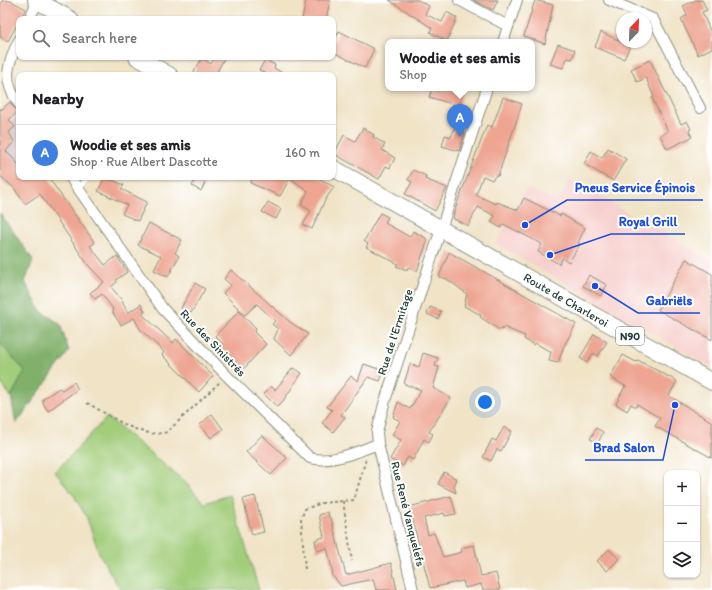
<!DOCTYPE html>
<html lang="en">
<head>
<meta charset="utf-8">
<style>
	:root { --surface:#fff; --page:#f2f2f2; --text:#202124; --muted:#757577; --line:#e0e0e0; --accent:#b5179e }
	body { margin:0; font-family:Itim,sans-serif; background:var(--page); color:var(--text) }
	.controls { position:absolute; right:12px; bottom:12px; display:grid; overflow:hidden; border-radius:8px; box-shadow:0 1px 3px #0004 }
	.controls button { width:36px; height:36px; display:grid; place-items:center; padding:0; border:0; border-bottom:1px solid var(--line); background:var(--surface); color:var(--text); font:20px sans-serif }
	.compass { position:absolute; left:616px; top:12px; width:36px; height:36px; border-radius:50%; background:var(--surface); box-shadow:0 1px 3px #0004; rotate:23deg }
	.you { position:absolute; left:485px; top:402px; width:14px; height:14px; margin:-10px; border:3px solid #fff; border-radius:50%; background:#1a73e8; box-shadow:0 0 0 6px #1a73e833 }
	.badge { display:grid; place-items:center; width:26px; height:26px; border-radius:50%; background:var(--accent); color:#fff; font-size:13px; font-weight:700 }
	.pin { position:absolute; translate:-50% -33px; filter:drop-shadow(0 1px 2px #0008) }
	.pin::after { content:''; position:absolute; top:21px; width:14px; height:12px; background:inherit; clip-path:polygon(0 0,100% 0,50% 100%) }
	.popup { position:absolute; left:385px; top:39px; width:150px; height:52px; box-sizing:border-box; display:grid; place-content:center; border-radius:8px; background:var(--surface); filter:drop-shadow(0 1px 3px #0005); font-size:13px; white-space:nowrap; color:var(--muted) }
	.popup b { font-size:15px; color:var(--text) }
	.popup::after { content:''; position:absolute; left:50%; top:100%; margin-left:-8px; border:8px solid transparent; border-top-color:var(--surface) }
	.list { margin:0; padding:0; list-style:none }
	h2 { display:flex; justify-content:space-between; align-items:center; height:52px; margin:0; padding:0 16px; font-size:17px }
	h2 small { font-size:13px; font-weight:400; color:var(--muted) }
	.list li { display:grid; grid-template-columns:26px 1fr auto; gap:12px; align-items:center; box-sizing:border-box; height:56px; padding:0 16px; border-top:1px solid var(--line) }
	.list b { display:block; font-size:15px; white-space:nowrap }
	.list p { margin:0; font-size:13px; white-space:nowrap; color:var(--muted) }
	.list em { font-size:13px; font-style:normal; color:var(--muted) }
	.icon { flex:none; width:22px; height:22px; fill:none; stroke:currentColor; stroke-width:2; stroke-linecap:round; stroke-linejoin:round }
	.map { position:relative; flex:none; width:712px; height:590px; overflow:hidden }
	.search { position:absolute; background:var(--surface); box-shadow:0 1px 3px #0004; left:16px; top:16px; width:320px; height:44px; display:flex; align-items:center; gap:10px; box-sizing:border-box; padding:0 14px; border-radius:8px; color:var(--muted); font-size:15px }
	.panel { position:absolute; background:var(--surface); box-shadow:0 1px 3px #0004; left:16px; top:72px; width:320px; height:108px; border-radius:8px }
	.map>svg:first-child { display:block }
	.built { fill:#f7d0cd }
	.industrial { fill:#d2bec3 }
	.green { fill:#a2cd7a; stroke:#608557 }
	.forest { fill:#81b06a; stroke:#50764f }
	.building { fill:#eea592 }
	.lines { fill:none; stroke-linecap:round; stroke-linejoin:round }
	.service-casing { stroke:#88907d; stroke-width:6 }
	.minor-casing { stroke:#88907d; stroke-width:12 }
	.primary-casing { stroke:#88907d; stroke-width:18 }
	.path { stroke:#88907d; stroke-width:2; stroke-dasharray:3 3; stroke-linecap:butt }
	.service { stroke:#fff; stroke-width:5 }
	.minor { stroke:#fff; stroke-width:10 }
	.primary { stroke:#fff; stroke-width:16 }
	.labels { text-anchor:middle; stroke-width:4; stroke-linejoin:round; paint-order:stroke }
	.shield { fill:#fff; stroke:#627771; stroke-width:1 }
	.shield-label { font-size:11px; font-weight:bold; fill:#1f3d34 }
	.street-label { font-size:12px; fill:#1f3d34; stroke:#fff }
	.leader { fill:none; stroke:#1d4ed8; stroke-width:1.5 }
	.callout-dot { fill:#1d4ed8; stroke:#fff; stroke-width:1.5 }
	.callout-label { font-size:13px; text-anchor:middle; font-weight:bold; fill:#1d4ed8; stroke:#fff; stroke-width:4; stroke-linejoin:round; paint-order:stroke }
</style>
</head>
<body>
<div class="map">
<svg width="712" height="590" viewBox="0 0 712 590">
	<rect width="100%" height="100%" fill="#fff"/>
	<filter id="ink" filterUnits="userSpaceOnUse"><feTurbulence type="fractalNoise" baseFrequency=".025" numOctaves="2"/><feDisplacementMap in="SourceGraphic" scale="8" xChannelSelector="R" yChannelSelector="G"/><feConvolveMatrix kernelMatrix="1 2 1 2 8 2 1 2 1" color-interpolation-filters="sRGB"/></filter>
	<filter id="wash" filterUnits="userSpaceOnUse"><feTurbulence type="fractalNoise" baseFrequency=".012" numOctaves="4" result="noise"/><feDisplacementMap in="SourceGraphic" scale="16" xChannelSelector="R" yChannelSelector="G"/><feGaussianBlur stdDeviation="0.9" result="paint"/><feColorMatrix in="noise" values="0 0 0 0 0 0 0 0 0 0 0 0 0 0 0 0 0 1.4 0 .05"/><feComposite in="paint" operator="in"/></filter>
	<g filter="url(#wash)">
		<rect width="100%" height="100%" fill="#f0e3c6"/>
		<path class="built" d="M570,180L712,261V367L496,244L526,188L558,201Z"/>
		<path class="industrial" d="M19,115V177H23L9,187L0,179V128Z"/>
		<path class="green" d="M0,343L25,371L11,397L0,381Z
			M107,417L185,482L204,503L230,495L259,590H122L116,583L99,553L87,518L73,494L55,472Z"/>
		<path class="forest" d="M0,213L33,260L25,282L41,311L60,324L69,351L16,424L11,397L25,371L0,343Z"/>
		<g id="blocks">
			<path class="building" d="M3,0L11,1L26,9L8,41L0,37V5Z
				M306,0H330L326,19H302Z
				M389,0H418L429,6L425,14L442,22L447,12L457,18L447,41L430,32L432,28Z
				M473,0H498L493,10Z
				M535,0L553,5L545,44L524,36Z
				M696,0H702L707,10L702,12L712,35V48L698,55L681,19L687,15L683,6Z
				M339,31L374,49L365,68L333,52V44Z
				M601,32L622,42H632L624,59L595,47Z
				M558,44L575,50L572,59L567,58L563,68L550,64Z
				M215,57H225L215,75H192L202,58L211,64Z
				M265,60L275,65L274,68L286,75H268L259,70Z
				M650,60L681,124L687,121L691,129L689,130L692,137L667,149L660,135L668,131L652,98L654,97L646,78L637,82L631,69Z
				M439,88H464L459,106L429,97L432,89L438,91Z
				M503,97L522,104L498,176L496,175L492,180L483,176L476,195L496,204L497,202L518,210L524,198L560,216L561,214L585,228L578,243L580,244L569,262L562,258L559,264L538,252L542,244L503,224L501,228L491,222L495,216L478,207L468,226L454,219L453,216L457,204L487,125L492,127Z
				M10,102L14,108L19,111L9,120L15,127L9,132L14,142L6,151L19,165V177H48L95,243L90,246L105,265L117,256L127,272L116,280L117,282L111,287L121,299L128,313L141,304L145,312L142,314L173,343L176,339L213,376L199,392L162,355L164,352L140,329L134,318L121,325L113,313L112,310L113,309L102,294L95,299L90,293L104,282L88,265L40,194L25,204L14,188L0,176V108L1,110Z
				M455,127L465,132L459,151L442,146L445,135L451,137Z
				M363,128L374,135L373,137L385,144L382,150L395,158L390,168L386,166L379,179L334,154L344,135L355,141Z
				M608,148L626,159L613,181L584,164L591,151L602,158Z
				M413,170L426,176L425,179L447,188L435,211L405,194L412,182L408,180Z
				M105,177L124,185L121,189L147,202L138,221L122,214L127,205L98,191Z
				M254,177H317L334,187L325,200L312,229L303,225L311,211L301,205L308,191L290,178L280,196L250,183Z
				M196,178L205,183L201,191L192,186Z
				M268,202L281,209L276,219L262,212Z
				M380,213L388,217L385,223L410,237L413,231L426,238L427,242L417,271L408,267L407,270L396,266L398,264L366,247L368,244L364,241Z
				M149,223L182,240L175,253L179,256L168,277L154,270L161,256L138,245Z
				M449,252L576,324L563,348L558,363L549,361L551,352L535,343L534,345L524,339L525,336L503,327L502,330L498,329L480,317L481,315L464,306L467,294L447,279L439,277Z
				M686,259L712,274V340L658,310Z
				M231,270L290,322L308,334L291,355L274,339L278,329L272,324L275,321L257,304L245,315L223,293L231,285L224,279Z
				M589,275L607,285L601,296L583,286Z
				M195,283L205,289L191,313L181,308Z
				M430,307L441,311L438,319L427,314Z
				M239,311L256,329L254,332L266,344L240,373L217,350L223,344L215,336Z
				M594,334L607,342L598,356L593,353L587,363L580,358Z
				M423,353L438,358L435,366L439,367L433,388L451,398L429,432L433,434L429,442L424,439L413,460L408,457L403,466L390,459L401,440L392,435L400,421L393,417L398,402L410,409L421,390L404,384L410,364L419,367Z
				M623,355L636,362L638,360L643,363L677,381L669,396L712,422V458L655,426L660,418L637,404L636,407L631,404L627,411L616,404L625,386L627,387L610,377Z
				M364,364L384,371L380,381L368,377L341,415L345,417L333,432L322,423L332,410L327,407L351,376L358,381Z
				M293,368L302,373L283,401L277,407L264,394L271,386L275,390Z
				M74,382L78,389L48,411L43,403V399L59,388L62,390Z
				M212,414L223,429L211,438L200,425Z
				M504,427L512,431L501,451L497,449L491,461L483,457L492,439L496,441Z
				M596,428L603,432L598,443L590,439Z
				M262,435L287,458L271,475L246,452Z
				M444,472L457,479L454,486L456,493L438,484Z
				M255,496L264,532L252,535L243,499Z
				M451,496L456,514L445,516L444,513L424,518L428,535L434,533L443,557L462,552L461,548L474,545L481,576L496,573L500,590H483L481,584L465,588L463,581L430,588L409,507Z
				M328,512L329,518H331L346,575L391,563L397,590H376L373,579L341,586L331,574L333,573L327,548L317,551L315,540L324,537L319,515Z
				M609,549L619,559L607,571L597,561Z"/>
		</g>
	</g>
	<g filter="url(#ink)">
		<use href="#blocks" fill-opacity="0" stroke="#88907d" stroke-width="1"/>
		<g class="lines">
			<g class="service-casing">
				<path id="service" d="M79,189L87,177"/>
			</g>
			<g class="minor-casing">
				<path id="minor" d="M459,0L508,26
					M609,0L653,19L700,108
					M29,19L38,1
					M19,40C7,65 2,81 19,104
					M503,42L517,0
					M70,177L163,309L226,375L310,458C332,464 358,451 378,444
					M413,590L378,444L377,432L384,404L487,88"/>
			</g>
			<g class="primary-casing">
				<path id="primary" d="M36,0L70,19
					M137,57L169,75
					M333,168L712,382"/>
			</g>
			<path class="path" d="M87,403C110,415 141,440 167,432L220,382
				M343,501L352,561
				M305,569L301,519L305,509L322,503L354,500L366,459"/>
			<use href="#service" class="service"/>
			<use href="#minor" class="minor"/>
			<use href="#primary" class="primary"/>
		</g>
	</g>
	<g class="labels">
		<rect class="shield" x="616" y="327" width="28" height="18" rx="3"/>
		<g class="shield-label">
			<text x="630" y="340">N90</text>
		</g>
		<g class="street-label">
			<text transform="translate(566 300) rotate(30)" y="4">Route de Charleroi</text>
			<text transform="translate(395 332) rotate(-72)" y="4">Rue de l'Ermitage</text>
			<text transform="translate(213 343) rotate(46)" y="4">Rue des Sinistrés</text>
			<text transform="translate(408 514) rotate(76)" y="4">Rue René Vanquelefs</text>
		</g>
	</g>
	<path class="leader" d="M525 225L567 200H703M550 255L611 234H685M595 286L638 313H700M675 405L663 460H585"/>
	<g class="callout-dot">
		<circle cx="525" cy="225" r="4"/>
		<circle cx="550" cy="255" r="4"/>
		<circle cx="595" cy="286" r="4"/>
		<circle cx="675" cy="405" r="4"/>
	</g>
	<g class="callout-label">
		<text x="635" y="192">Pneus Service Épinois</text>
		<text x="648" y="226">Royal Grill</text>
		<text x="669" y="305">Gabriëls</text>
		<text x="624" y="452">Brad Salon</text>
	</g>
</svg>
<div class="controls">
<button>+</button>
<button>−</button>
<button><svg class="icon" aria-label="layers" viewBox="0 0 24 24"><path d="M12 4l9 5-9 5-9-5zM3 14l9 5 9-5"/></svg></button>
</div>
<svg class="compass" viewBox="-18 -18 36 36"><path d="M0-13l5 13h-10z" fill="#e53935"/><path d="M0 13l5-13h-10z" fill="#757577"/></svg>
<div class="you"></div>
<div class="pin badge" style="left:460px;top:137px;background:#3f7fe0">A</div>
<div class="popup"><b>Woodie et ses amis</b>Shop</div>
<div class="search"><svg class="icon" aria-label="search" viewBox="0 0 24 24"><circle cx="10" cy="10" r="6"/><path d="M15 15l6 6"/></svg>Search here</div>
<section class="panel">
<h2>Nearby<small></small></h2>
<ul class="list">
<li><span class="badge" style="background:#3f7fe0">A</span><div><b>Woodie et ses amis</b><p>Shop · Rue Albert Dascotte</p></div><em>160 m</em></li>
</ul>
</section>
</div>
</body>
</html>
